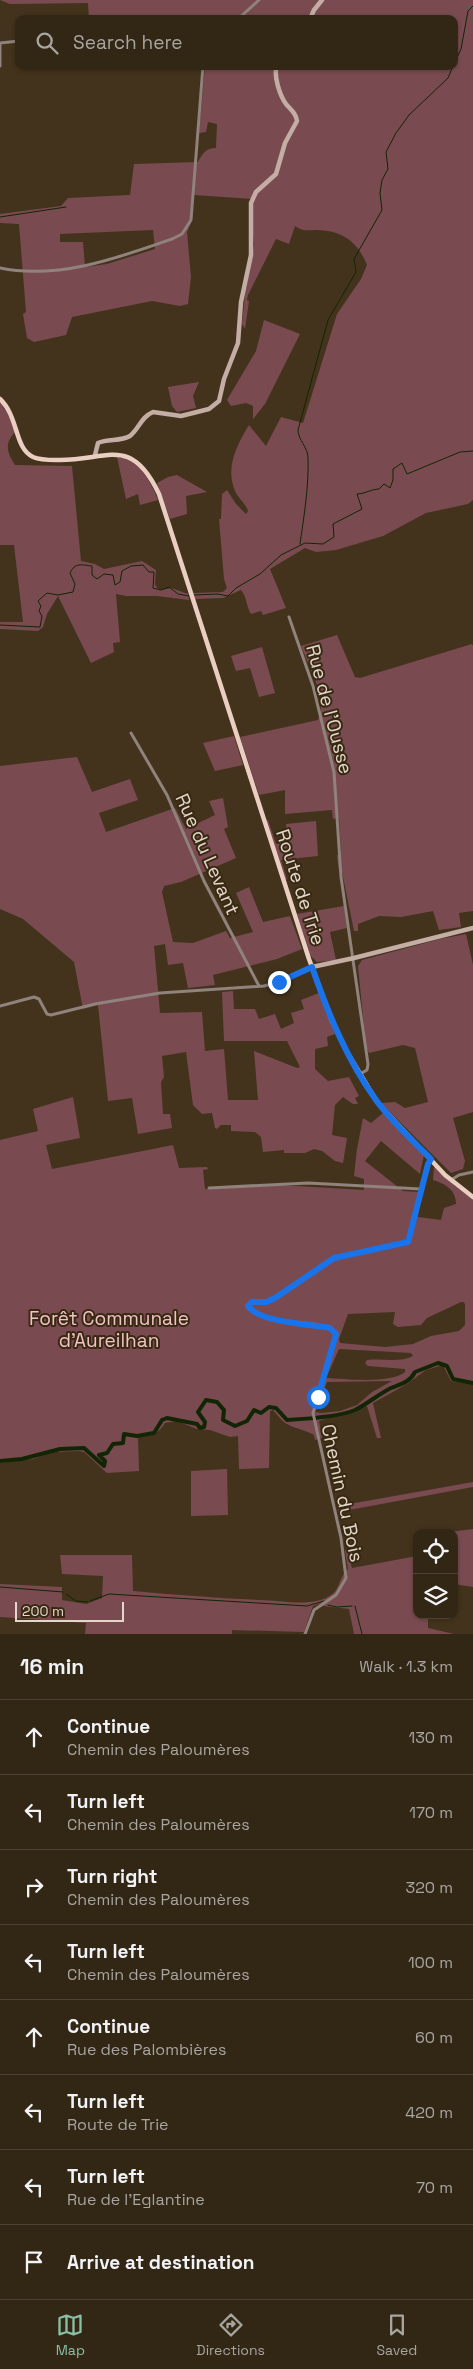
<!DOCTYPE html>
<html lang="en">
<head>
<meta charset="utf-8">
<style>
	:root { --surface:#322615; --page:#3d3222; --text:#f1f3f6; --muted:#a8a5a0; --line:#4d4334; --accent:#8abfa5 }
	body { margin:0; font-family:"Space Grotesk",sans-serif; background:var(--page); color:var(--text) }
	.controls { position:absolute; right:15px; bottom:15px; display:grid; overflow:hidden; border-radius:10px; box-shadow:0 1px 4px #0004 }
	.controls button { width:45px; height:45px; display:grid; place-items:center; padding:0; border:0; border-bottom:1px solid var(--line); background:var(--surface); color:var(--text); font:25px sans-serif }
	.scale { position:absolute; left:15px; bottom:12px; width:109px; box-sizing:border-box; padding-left:5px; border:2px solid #e2d8ca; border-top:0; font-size:14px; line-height:18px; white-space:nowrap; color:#e2d8ca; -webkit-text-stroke:4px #392912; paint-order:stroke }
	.stop { position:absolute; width:15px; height:15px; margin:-11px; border:4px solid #1a73e8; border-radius:50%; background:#fff }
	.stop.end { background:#1a73e8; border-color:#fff; box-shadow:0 1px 5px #0008 }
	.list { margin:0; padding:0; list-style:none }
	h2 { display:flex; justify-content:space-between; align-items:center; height:65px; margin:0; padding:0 20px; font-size:21px }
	h2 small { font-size:16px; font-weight:400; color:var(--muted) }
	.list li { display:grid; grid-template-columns:32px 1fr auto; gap:15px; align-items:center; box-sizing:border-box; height:75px; padding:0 20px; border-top:1px solid var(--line) }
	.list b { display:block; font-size:19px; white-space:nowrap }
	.list p { margin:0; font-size:16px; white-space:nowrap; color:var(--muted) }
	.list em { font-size:16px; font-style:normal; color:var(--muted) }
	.icon { flex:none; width:28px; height:28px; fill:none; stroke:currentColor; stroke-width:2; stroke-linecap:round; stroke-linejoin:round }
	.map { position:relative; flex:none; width:473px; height:1634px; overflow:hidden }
	.search { position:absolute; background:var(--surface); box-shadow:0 1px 4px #0004; left:15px; right:15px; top:15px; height:55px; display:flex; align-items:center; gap:12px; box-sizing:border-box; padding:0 18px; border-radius:10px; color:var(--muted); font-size:19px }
	.sheet { height:665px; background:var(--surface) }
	nav { display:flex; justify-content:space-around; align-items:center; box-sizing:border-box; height:70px; border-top:1px solid var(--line); background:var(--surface); font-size:14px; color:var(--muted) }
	nav a { display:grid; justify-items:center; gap:2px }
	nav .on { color:var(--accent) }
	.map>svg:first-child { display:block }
	.green { fill:#794b50; fill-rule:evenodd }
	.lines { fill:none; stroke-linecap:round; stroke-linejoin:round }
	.stream { stroke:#122504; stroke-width:1 }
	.canal { stroke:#122504; stroke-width:4 }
	.street { stroke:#90827c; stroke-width:3 }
	.secondary { stroke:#c3ada4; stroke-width:4.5 }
	.primary { stroke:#ebcec2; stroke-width:4.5 }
	.route { stroke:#1a73e8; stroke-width:6 }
	.labels { text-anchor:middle; stroke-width:4; stroke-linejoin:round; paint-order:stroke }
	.street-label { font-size:19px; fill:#e2d8ca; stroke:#392912 }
	.park-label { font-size:19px; fill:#f0c3c6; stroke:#392912 }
</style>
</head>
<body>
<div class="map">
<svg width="473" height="1634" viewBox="0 0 473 1634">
	<rect width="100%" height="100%" fill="#43331c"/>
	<path class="green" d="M0,0H473V500L468,504L426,513L383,536L336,550L316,552L305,548L270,569L286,608L263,615L261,611L251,614C246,606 247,597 241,590L223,598L195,599L193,593L223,592L227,588L224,579L219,519H221L222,494L227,490L236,504L246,514L248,511C246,504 238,498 235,491C225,467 237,445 249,425L266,446L281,417L303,423L337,314L361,279L367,265C358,242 343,231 318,230C308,230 304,232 295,226L289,244L276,239L248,295L247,300L249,301L245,329L242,324L245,294L254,245L252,221L253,199L194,195L191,223L187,232L191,277L188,304L180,306L152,301L72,317L66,335L34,342L27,338L23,314L26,312L19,224L0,223V214L61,206L68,198L130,195L134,164L198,162C202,154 206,148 216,148L217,124L208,122L206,132L199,133L205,66H454V19H89L88,3L10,4ZM153,230L155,249L107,264L85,267L83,242H60V234Z
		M264,320L300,334L265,404L253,419V406L246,403L231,406L227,400L256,351Z
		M199,382L193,396L196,408L177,412L172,406L168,387Z
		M0,402L11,419L15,432C4,444 7,452 15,465L72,466L81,561L95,564L104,569L142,561L156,570L155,584L157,588L161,590L171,588L188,594L189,600L157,596H126L116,594L120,642L113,643L114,652L91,663L58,596L47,614L43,627L38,631L0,629V622H23L14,545H0Z
		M117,457C139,459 151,482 158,500L140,505L138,494L126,499Z
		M177,475L207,492L186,496L187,514L170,519L157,483L168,477Z
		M337,635L355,677L360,678L472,644L473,646V911L459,913L461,927L439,930L433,911L401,917L379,916L358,924V931H354L342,872H339L337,855L341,854L339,818L333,819L332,810L285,814V790L259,795L240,737L318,720C328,698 309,667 301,646Z
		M262,647L275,693L259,697L250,668L236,671L231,656Z
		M234,736L243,765L215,771L203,743Z
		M77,757L92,792L130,779L138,800L99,813L106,832L175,808L186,829L215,815L209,801L223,798L228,827L224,829L236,858L181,882L164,886L162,892L173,942L193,943L226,931L230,938L253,932L236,893L249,887L263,922L290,916L302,949L277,959L213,975L215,985L188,988L183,963L168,965L165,944L154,946L160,1013L202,1012L205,1051L224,1049L228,1100H258L254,1051L297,1068L300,1067L287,1041H224L222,992L233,991L234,1009H255L259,1019L275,1014L281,1029L294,1023L291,1013L304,1009L301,1000L319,993L335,1034L327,1037L328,1046L315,1049V1069L328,1081L349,1077L359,1096L355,1098L358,1104H353L343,1097L335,1105L332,1135L347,1138L343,1163L335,1161L322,1151L314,1149L305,1153H284V1150L263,1152L261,1137L255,1132L231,1131V1125H221L217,1129L215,1128L212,1113L202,1114L193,1105L186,1052L162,1056L164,1077L161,1082L163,1114H170L172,1128L138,1134L132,1098L108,1101L98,1005L83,1009L74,962L23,919L0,909V766Z
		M268,820L276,844L287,841L286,824L316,821L318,856L281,860L287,879L285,880L265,821Z
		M344,906L347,928L330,932L336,960L317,962L310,955L297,914Z
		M466,934L473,965V1112L453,1118L465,1161L463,1169L451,1173L381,1103L395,1102L405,1108L428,1102L415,1048L403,1045L369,1053L366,1047L358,966L362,960L440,939Z
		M73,1097L80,1138L46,1145L52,1169L173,1145L179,1168L207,1167L208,1169L203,1170L205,1189L279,1185L364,1190V1179L354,1176L357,1149L363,1118L371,1123L383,1113L424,1155L420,1174L381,1141L365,1161L403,1191L419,1192L418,1217L441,1220L444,1208L456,1204C456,1190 446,1184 433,1180L434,1166L456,1187L473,1199V1384L451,1381L443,1365L426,1370L407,1384L373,1403L381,1438H377L367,1406L319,1421L322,1438L315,1440L314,1435C306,1430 296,1429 287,1424C281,1421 278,1415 273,1410L270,1411L269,1468L239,1469L238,1436L230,1437L210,1430L197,1429L177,1421L165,1423C158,1434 152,1436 138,1437L139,1471L107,1473L84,1452L78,1451L53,1452L33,1459L0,1463V1140L38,1131L33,1109ZM461,1302H464L465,1305V1325L459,1331L431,1336L413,1344L385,1347L340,1343L339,1339L348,1314L395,1312L393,1324L398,1327L421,1325L427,1318ZM339,1349L411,1353L413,1356C400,1363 382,1358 367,1360L365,1363L368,1366L405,1369V1372C391,1384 345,1379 326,1378ZM392,1381L372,1392L357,1405L340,1411L321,1413L315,1412L327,1382Z
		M227,1469L228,1515L191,1516V1471Z
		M473,1482V1487L349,1510L343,1513L339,1519L338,1506Z
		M473,1529V1587L454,1584V1533H442Z
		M347,1549L352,1568L417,1556V1615H428V1628L454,1634H354L349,1609L324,1606L321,1603L313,1606L304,1632L232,1630V1634H85L86,1623L0,1617V1584L62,1587V1600L86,1604L102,1598L103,1576L62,1574L60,1555H132L133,1591C175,1595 218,1598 260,1600C281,1600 306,1607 326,1598C342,1591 338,1577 348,1569L345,1551Z"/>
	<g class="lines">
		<path class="stream" d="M454,64L461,49L468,11L473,6
			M0,217L66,207
			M300,544C304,516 309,486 308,458C308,447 298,440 298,430L328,320L356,272L354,259L382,210L380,193L382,180L388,169L386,152L396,133L409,115L448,78L453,66
			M193,595L218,594L228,596L236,588L260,574L281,555L305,543L323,544L334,537L333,524L362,509L357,494C365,494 371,489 379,489L384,484L390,488L393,480V469L402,463L407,474L460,452L473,451
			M0,625L40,627L42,616L39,611L41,606L38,601L47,593L58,595L73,592L75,584L70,573C75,562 82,565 92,566V575L97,579L104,574L113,575L115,585L120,582L122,571L131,566L143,565L149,572H154L153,588L161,590L169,587L178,594L189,596
			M0,1587L63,1592
			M66,1594L76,1601L88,1602
			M90,1601L109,1594L307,1606L324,1601
			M328,1605L337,1607L352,1606
			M355,1606L362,1634"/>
		<path class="canal" d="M0,1461L22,1459L60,1449L84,1448L104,1466L105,1461L99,1455L107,1453L113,1444L123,1443L124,1434L137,1436L154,1433L162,1420L167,1418L197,1424L200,1428L204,1427L205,1422L198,1412L206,1400L217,1402L224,1410L223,1420L235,1426L247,1421L254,1410L261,1413L269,1407L276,1408L287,1420C305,1419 339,1417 355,1410C367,1404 379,1394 391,1388C401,1384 410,1382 415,1372L438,1363L447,1366L453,1379L473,1383"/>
		<path class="street" d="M238,19L259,0
			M0,43L19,41
			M0,66V43
			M0,268C57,280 118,258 172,239L182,234L191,220L203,66
			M289,617L313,686L334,772L341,877L368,1064L367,1070L360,1074
			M131,733L167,795L204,881L259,986
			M0,1006L34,997L39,999L47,1014L51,1015L95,1004L160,993L264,986L283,981L312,967
			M451,1180L459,1175L473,1172
			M209,1188L308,1183L421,1189L427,1164L431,1159
			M305,1634L314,1610L336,1595L346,1578L341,1538L313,1413L337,1334C325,1316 265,1330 248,1306L252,1302H266L275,1298L334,1258L408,1242L421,1189"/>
		<path class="secondary" d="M310,19L314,10L322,0
			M95,455L98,443C108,438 120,442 130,436C139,429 141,417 153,412L181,416L209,409L219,401L224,379L238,343L241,302L251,255V203L256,192L276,174L285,143L297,121C296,113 291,110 286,104C280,96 273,75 277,66
			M312,967L354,958L473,928"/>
		<path class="primary" d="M0,399C19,417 14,448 33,457C40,460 48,460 56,460C106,462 130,433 159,494L309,959L332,1021L347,1052L377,1102L445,1175L473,1197"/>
	</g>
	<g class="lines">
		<path class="route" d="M279,982L312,967C328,1013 347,1060 376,1100C392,1122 412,1140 431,1159L428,1164L408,1242L334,1258L275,1298L266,1302H252L248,1306C260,1323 310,1324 330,1328L336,1334L318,1397"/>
	</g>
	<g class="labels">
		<g class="street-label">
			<text transform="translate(330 709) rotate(75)" y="7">Rue de l'Ousse</text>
			<text transform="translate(208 854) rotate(66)" y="7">Rue du Levant</text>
			<text transform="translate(301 887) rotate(72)" y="7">Route de Trie</text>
			<text transform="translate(343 1493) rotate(78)" y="7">Chemin du Bois</text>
		</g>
		<g class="park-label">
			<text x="109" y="1325">Forêt Communale<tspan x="109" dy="22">d'Aureilhan</tspan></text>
		</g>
	</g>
</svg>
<div class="controls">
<button><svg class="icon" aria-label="locate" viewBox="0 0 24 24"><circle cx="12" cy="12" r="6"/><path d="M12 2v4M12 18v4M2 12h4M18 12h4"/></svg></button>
<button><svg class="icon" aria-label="layers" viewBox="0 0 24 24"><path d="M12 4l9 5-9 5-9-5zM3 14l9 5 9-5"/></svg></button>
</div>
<div class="scale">200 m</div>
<div class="stop" style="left:318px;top:1397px"></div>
<div class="stop end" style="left:279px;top:982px"></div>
<div class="search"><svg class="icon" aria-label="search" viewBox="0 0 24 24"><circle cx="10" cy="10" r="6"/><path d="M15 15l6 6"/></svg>Search here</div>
</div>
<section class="sheet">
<h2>16 min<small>Walk · 1.3 km</small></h2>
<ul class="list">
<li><svg class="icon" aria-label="ahead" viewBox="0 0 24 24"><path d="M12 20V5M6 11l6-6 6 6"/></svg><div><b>Continue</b><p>Chemin des Paloumères</p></div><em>130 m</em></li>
<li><svg class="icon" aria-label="left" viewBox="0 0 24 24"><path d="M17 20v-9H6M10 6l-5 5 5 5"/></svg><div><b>Turn left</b><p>Chemin des Paloumères</p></div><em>170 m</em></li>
<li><svg class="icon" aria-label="right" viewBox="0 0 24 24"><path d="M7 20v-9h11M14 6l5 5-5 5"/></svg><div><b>Turn right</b><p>Chemin des Paloumères</p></div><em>320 m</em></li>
<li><svg class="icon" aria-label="left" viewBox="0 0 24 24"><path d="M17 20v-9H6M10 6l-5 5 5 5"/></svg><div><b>Turn left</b><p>Chemin des Paloumères</p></div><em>100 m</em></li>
<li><svg class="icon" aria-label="ahead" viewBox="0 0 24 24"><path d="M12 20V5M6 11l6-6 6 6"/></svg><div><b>Continue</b><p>Rue des Palombières</p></div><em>60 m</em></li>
<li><svg class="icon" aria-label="left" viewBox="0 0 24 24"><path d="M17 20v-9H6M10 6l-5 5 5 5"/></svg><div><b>Turn left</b><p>Route de Trie</p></div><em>420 m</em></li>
<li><svg class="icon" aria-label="left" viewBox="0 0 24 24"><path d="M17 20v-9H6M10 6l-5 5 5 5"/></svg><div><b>Turn left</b><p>Rue de l'Eglantine</p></div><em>70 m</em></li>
<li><svg class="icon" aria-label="arrive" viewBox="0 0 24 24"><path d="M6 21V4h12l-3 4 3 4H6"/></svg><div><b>Arrive at destination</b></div></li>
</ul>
</section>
<nav>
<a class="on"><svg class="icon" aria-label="map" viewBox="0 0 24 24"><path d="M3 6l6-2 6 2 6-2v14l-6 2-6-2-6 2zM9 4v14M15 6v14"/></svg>Map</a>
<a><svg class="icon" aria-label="directions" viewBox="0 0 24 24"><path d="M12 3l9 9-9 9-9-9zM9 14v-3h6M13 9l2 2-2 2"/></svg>Directions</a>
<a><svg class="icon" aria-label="saved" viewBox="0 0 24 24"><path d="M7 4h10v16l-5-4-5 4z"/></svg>Saved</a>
</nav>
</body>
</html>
